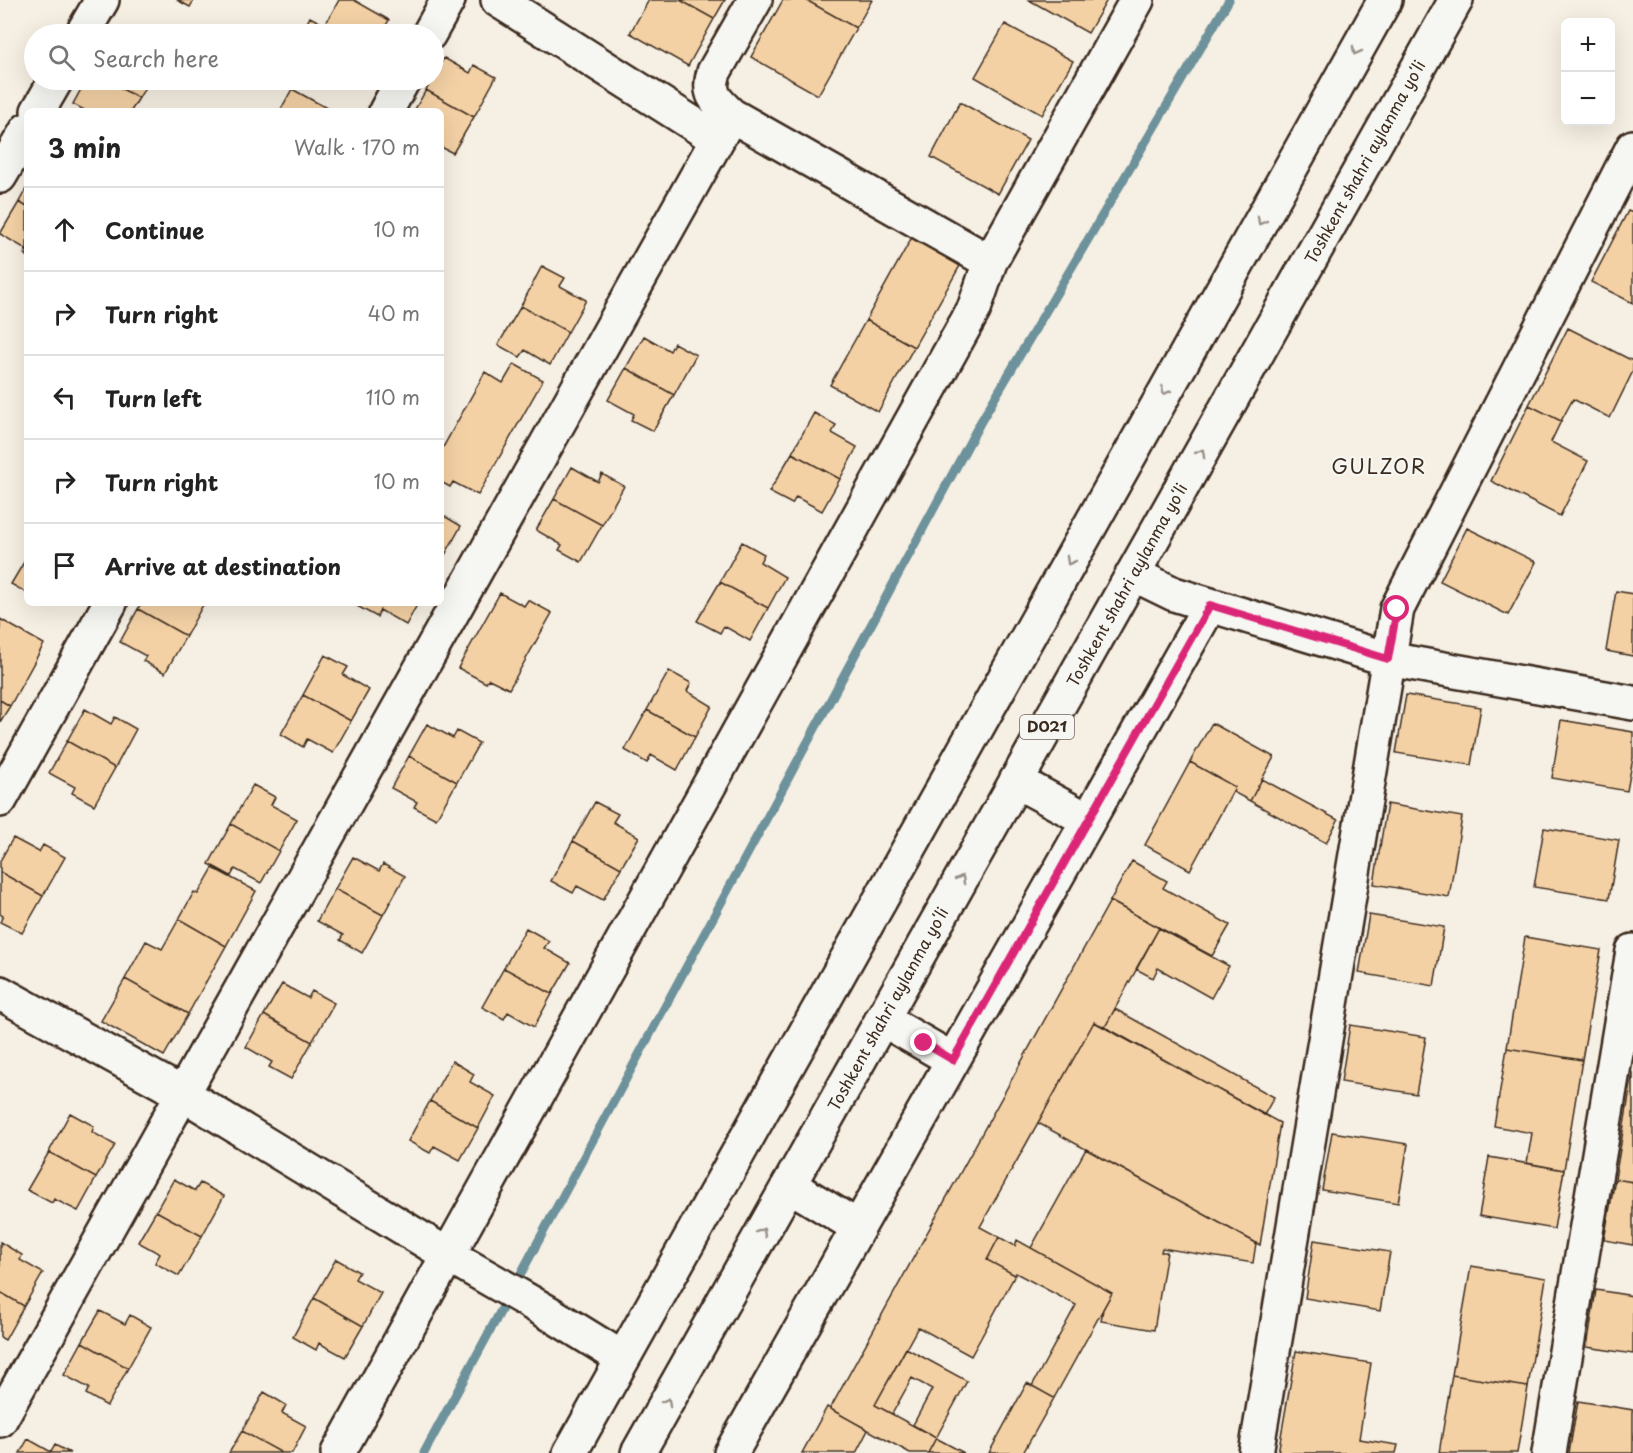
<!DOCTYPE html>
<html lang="en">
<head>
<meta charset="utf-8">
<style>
	:root { --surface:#fff; --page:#f6f6f6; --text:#222; --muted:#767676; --line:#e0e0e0 }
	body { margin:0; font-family:"Playpen Sans",sans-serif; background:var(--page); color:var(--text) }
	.controls { position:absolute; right:18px; top:18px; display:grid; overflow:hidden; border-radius:9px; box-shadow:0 6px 24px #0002 }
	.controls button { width:54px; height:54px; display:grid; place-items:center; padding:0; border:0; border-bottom:2px solid var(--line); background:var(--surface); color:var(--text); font:30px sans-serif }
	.stop { position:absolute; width:18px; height:18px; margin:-14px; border:4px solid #db2777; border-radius:50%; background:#fff }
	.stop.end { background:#db2777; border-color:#fff; box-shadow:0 2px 6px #0008 }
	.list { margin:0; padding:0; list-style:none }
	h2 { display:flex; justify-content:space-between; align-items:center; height:78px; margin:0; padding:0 24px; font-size:26px }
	h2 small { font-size:20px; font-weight:400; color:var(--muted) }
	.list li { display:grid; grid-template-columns:39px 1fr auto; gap:18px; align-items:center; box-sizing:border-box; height:84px; padding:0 24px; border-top:2px solid var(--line) }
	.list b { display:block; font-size:22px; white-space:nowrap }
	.list em { font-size:20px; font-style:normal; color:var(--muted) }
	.icon { flex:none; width:33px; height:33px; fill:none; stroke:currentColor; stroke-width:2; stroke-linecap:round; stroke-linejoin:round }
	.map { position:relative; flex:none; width:1633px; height:1453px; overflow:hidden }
	.search { position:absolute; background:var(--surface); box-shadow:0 6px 24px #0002; left:24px; top:24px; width:420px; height:66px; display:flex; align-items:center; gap:15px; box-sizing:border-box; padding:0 21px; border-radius:33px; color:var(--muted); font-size:22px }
	.panel { position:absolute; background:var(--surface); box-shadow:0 6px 24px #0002; left:24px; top:108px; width:420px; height:498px; border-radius:9px }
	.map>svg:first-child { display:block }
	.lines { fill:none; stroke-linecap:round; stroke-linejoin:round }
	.stream { stroke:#6d929b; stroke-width:9 }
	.building { fill:#f4d1a5; stroke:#3b2a1e; stroke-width:1.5 }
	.minor-casing { stroke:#3b2a1e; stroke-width:38 }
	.highway-casing { stroke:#3b2a1e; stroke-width:38 }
	.minor { stroke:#f6f6f2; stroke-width:33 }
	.highway { stroke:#f6f6f2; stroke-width:33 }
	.oneway { stroke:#989088 }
	.route { stroke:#db2777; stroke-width:8 }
	.labels { text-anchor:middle; stroke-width:4.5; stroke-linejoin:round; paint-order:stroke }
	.shield { fill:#f6f6f2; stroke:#73675e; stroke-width:1.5 }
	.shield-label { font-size:15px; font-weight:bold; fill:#3b2a1e }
	.street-label { font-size:16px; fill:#3b2a1e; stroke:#f6f6f2 }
	.quarter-label { font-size:20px; letter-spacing:1.5px; fill:#3b2a1e; stroke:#f6f6f2 }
</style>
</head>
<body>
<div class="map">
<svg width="1633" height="1453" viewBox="0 0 1633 1453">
	<rect width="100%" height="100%" fill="#f6efe3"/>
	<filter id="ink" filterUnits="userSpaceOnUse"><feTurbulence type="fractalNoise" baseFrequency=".0167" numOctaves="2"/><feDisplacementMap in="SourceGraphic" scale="12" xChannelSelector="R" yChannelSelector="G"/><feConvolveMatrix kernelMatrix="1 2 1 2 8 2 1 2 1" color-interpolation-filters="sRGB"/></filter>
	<g filter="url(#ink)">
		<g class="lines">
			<path class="stream" d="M424,1453L980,423L1229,0"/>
		</g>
		<path class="building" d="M177,0H194L190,7Z
			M339,0H354L389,20L381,34H301L310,17L325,25Z
			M649,0H680L714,19L688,66L630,33Z
			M680,0H725L714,19Z
			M783,0H806L856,28L818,95L751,57Z
			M806,0H872L856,28Z
			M1029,0H1107L1088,33Z
			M1005,24L1073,61L1042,115L975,77Z
			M444,58L470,73L474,65L496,77L474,117L426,90L432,80H434V76Z
			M86,80H105L139,98L131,111H86L73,104Z
			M105,80H149L139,98Z
			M292,89L332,111H280Z
			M426,90L474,117L453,153L441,147V111H414Z
			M960,102L1028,140L998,194L931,157Z
			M27,187V207L19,202Z
			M19,202L27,207V256L24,254L26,249L0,234Z
			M1628,211L1633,213V303L1591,282Z
			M917,228L966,255L914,347L866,320Z
			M542,266L565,278L560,286L586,300L568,332L521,306Z
			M521,306L568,332L550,365L525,350L520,357L498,345Z
			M866,320L914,347L878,412L830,385Z
			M1568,328L1633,361V371L1610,418L1573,399L1561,421L1529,405Z
			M644,336L670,351L674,343L696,355L674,395L626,368Z
			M514,364L543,380L478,495L453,482L450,487L441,482V451L485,372L503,383Z
			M626,368L674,395L653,431L631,420L634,414L608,400Z
			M1529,405L1561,421L1551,442L1588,461L1560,516L1491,481Z
			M814,413L836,425L832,433L857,447L840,479L792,453Z
			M792,453L840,479L822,511L796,497L792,504L769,492Z
			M572,467L598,482L602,474L624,486L602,525L554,499Z
			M554,499L602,525L581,562L559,550L562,545L536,530Z
			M441,514L461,526L441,562Z
			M1467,528L1536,562L1508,615L1440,581Z
			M742,542L764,554L760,562L785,577L768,608L720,582Z
			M27,557V593L11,584Z
			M720,582L768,608L750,641L724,626L720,633L697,621Z
			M1616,591L1633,594V656L1606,651Z
			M500,593L524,606L528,600L552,613L509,689L489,679L486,683L458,668Z
			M141,603H204L186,636L138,609Z
			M356,603H418L406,625L380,610L377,617L355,605Z
			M138,609L186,636L165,673L143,661L146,656L120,642Z
			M0,619L44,644L10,706L0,700Z
			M325,655L348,667L343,675L369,690L351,721L303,695Z
			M669,671L691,683L687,691L712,706L695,737L647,710Z
			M303,695L351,721L333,753L307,739L303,747L281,734Z
			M1406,695L1481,707L1471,765L1396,753Z
			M0,700L10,706L0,722Z
			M85,709L111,724L115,717L136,729L115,768L67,741Z
			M647,710L695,737L677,770L651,755L647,763L625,750Z
			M1561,720L1633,732V758L1627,791L1552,778Z
			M1212,723L1274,757L1250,801L1233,792L1235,787L1190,762Z
			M427,724L453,738L457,731L479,743L457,782L409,756Z
			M67,741L115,768L94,805L72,793L75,787L49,773Z
			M409,756L457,782L436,819L414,807L417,802L391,788Z
			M1190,762L1235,787L1190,870L1145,845Z
			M1262,779L1338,820L1326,843L1250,801Z
			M253,785L275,797L271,805L297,819L279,851L231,824Z
			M595,802L618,814L613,822L639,837L621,868L573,841Z
			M1387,804L1462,817L1449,897L1374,884Z
			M231,824L279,851L261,883L235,869L231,876L209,864Z
			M1544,828L1619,840L1609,899L1534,887Z
			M13,838L39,852L43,845L65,857L43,896L0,872V861Z
			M573,841L621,868L603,900L577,886L573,893L551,881Z
			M353,857L379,871L383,864L405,876L383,915L335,889Z
			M1132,861L1167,881L1163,888L1230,925L1212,956L1110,901Z
			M213,868L256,891L226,946L179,919L194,892L198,894Z
			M0,872L43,896L22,933L0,922L3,916L0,914Z
			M335,889L383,915L362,953L340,940L343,935L317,921Z
			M1110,901L1159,928L1105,1027L1094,1022L980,1227L999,1237L987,1260L1015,1275L971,1356L918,1327L875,1405L936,1438L928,1453H910L830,1409Z
			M1369,915L1444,927L1434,986L1359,973Z
			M179,919L226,946L188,1014L125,979L146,941L162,949Z
			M526,928L549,941L544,948L570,963L552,994L504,968Z
			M1159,928L1229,966L1211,998L1158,968L1153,978L1136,969Z
			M1525,937L1601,950L1582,1060L1507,1048Z
			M504,968L552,994L534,1027L508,1012L504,1019L482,1007Z
			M125,979L188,1014L164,1056L101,1021Z
			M282,984L308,998L312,991L334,1003L312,1042L264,1015Z
			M1115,1009L1274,1097L1264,1115L1105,1027Z
			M264,1015L312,1042L291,1079L269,1067L272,1062L246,1047Z
			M1094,1022L1280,1123L1260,1245L1038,1123Z
			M1350,1025L1426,1037L1416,1094L1341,1082Z
			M1507,1048L1582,1060L1564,1170L1527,1163L1532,1133L1494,1126Z
			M452,1061L474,1074L470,1082L495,1096L478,1128L430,1101Z
			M1633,1072V1182L1615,1179Z
			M430,1101L478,1128L460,1160L434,1146L430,1153L408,1141Z
			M70,1113L94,1126L92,1132L115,1145L96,1178L49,1152Z
			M1332,1132L1408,1144L1398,1203L1322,1190Z
			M1086,1149L1256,1243L1253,1263L1162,1248L1161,1252H1167L1154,1330L1101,1321L1103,1309L1112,1293L1031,1248Z
			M49,1152L96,1178L78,1211L54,1199L52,1203L27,1190Z
			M1489,1157L1564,1170L1554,1229L1479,1216Z
			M174,1179L195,1191L200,1183L224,1196L202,1236L156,1211Z
			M1615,1179L1633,1182V1245L1604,1240Z
			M156,1211L202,1236L179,1276L155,1263L160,1254L138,1242Z
			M999,1237L1015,1246L1017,1240L1112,1293L1054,1398L1032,1386L1076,1305L1016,1273L1015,1275L987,1260Z
			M1314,1240L1390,1252L1380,1311L1305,1298Z
			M0,1242L22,1255L20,1260L43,1273L24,1306L0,1292Z
			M336,1259L359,1272L355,1279L381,1293L363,1326L314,1298Z
			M1471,1266L1546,1278L1528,1387L1452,1375Z
			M1596,1290L1633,1296V1354L1587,1347Z
			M0,1292L24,1306L5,1340L0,1337Z
			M314,1298L363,1326L345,1357L319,1343L316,1350L293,1337Z
			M100,1311L125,1324L130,1315L151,1327L128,1368L82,1342Z
			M82,1342L128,1368L107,1406L86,1394L89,1388L64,1375Z
			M906,1348L967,1381L936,1438L913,1425L932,1389L912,1378L892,1414L875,1405Z
			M1296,1351L1371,1363L1359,1439L1398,1445L1396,1453H1278Z
			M1452,1375L1528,1387L1517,1453H1439Z
			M1027,1383L1054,1398L1023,1453H989Z
			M264,1392L286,1405L282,1413L306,1426L292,1453H282L242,1431Z
			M1578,1401L1633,1410V1453H1569Z
			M827,1407L868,1430L856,1453H802Z
			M242,1431L282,1453H229Z
			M936,1438L964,1453H928Z
			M28,1439L51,1452L55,1445L70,1453H20Z"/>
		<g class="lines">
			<g class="minor-casing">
				<path id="minor" d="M498,0L717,139
					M82,34L102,0
					M429,34L448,0
					M38,111L56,80
					M386,111L403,80
					M731,115C716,101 707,94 714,72L755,0
					M0,176L27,130
					M1133,574L1174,594L1388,659L1633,703
					M1016,781L1088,820
					M0,800L110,603
					M0,993L183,1094L448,1255L549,1313L622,1358
					M882,1019L953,1060
					M789,1185L858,1227
					M0,1420L731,115L990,262
					M338,1453L974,309L990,262L1137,0
					M731,1453L1210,605
					M1256,1453L1397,609L1633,147
					M1549,1453L1633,951"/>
			</g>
			<g class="highway-casing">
				<path id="highway" d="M570,1453L1385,0
					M638,1453L1456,0"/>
			</g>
			<use href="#minor" class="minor"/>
			<use href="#highway" class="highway"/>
		</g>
		<defs><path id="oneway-chevron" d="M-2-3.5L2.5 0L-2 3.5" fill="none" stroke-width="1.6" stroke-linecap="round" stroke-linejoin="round" transform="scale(1.5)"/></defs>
		<g class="oneway">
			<use href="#oneway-chevron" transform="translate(1356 51) rotate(119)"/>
			<use href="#oneway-chevron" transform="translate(1261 221) rotate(119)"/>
			<use href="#oneway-chevron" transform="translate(1165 391) rotate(119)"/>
			<use href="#oneway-chevron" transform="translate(1201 453) rotate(-61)"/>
			<use href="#oneway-chevron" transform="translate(1070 561) rotate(119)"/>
			<use href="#oneway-chevron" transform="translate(961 879) rotate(-61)"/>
			<use href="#oneway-chevron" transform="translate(762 1232) rotate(-61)"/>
			<use href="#oneway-chevron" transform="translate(667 1402) rotate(-61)"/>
		</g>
	</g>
	<g class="lines" filter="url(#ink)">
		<path class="route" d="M924,1043L953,1060L1210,605L1388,659L1397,609"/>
	</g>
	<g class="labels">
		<rect class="shield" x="1020" y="715" width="54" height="24" rx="4.5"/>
		<g class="shield-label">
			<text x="1047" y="732">D021</text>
		</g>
		<g class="street-label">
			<text transform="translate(1365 162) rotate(-61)" y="6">Toshkent shahri aylanma yoʻli</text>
			<text transform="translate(1127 585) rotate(-61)" y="6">Toshkent shahri aylanma yoʻli</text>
			<text transform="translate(888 1009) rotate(-61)" y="6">Toshkent shahri aylanma yoʻli</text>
		</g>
		<g class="quarter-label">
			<text x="1379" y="474">GULZOR</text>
		</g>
	</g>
</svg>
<div class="controls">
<button>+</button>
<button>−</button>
</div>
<div class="stop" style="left:1397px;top:609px"></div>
<div class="stop end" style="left:924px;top:1043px"></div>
<div class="search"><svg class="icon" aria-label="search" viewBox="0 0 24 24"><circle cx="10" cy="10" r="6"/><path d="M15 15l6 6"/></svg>Search here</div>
<section class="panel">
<h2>3 min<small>Walk · 170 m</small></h2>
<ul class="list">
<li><svg class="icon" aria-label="ahead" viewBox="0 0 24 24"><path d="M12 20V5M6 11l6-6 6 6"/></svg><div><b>Continue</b></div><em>10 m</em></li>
<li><svg class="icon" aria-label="right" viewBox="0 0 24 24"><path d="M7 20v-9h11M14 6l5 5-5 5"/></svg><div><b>Turn right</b></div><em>40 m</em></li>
<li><svg class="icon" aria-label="left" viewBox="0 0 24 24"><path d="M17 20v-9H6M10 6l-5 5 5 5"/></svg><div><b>Turn left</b></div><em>110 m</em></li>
<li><svg class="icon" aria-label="right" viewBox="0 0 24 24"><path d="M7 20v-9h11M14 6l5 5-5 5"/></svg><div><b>Turn right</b></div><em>10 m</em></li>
<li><svg class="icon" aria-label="arrive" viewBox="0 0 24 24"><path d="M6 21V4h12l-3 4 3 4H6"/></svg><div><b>Arrive at destination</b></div></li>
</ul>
</section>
</div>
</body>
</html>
